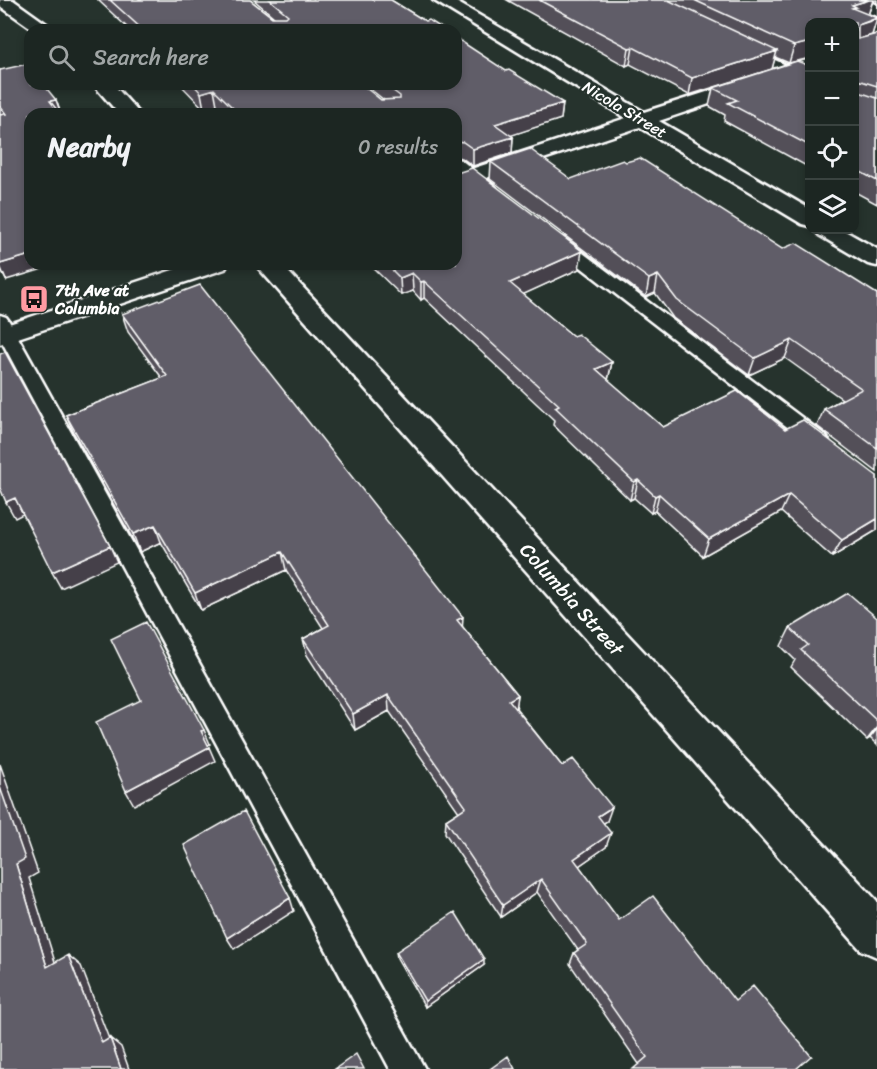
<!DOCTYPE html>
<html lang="en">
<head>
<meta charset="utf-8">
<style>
	:root { --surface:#1c2622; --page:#252e2a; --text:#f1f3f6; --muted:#a0a5a5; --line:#3a4340 }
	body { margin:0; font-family:Sriracha,sans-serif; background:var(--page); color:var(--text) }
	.controls { position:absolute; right:18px; top:18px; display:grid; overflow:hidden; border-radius:12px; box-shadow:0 3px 9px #0003 }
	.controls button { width:54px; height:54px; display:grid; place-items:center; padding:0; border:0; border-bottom:2px solid var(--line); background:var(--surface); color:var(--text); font:30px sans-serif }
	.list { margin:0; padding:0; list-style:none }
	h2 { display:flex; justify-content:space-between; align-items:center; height:78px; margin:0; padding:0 24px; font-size:26px }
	h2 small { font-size:20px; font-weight:400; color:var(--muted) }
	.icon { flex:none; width:33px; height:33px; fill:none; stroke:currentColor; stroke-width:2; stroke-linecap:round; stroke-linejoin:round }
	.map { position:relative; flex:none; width:877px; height:1069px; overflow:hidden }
	.search { position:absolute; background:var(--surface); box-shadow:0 3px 9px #0003; left:24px; top:24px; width:438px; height:66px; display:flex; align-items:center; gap:15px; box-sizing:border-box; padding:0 21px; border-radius:18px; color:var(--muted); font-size:22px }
	.panel { position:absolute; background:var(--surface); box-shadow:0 3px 9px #0003; left:24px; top:108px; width:438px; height:162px; border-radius:18px }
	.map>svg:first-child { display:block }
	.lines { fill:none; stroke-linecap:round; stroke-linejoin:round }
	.service-casing { stroke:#fff; stroke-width:5 }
	.minor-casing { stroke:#fff; stroke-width:5 }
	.secondary-casing { stroke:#fff; stroke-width:5 }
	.service { fill:#26332d; fill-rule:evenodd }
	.minor { fill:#26332d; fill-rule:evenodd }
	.secondary { fill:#26332d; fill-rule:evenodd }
	.wall { fill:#535059; stroke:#fff; stroke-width:1.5 }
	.shaded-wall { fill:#444148; stroke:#fff; stroke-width:1.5 }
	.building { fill:#615d67; stroke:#fff; stroke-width:1.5 }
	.labels { text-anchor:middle; stroke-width:4.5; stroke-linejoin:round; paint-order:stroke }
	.far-street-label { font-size:16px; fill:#fff; stroke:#26332d }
	.far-poi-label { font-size:16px; font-weight:bold; fill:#fff; stroke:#26332d; text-anchor:start }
	.street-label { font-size:20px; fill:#fff; stroke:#26332d }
</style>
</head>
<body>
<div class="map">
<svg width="877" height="1069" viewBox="0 0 877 1069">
	<rect width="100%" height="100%" fill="#26332d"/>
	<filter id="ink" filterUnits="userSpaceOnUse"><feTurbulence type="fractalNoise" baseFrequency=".0167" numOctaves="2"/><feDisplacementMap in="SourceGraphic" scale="12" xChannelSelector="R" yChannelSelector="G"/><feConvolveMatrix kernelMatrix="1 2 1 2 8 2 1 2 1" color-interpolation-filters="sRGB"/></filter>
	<g filter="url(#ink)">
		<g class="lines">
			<g class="service-casing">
				<path id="service" d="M746,47L810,76V85L742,54L740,51L742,48Z
					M456,159L461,160L493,185L496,188L493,191H483L456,170Z
					M557,236L563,238L826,436L829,441L826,446L819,448L812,446L551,244L549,241Z
					M0,315L6,317L9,321L425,1069H390L0,338Z"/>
			</g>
			<g class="minor-casing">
				<path id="minor" d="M433,0H453L644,112L810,59V70L659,121L810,209V226L802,224L640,127L456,188V174L626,118Z
					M842,0H865L877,5V16L844,4Z
					M815,230H843L877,249V266L868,264L819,235Z
					M191,264H228L225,269L0,344V327Z"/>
			</g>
			<g class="secondary-casing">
				<path id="secondary" d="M0,0H13L55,30H34L0,6Z
					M93,84H113L140,114H119Z
					M255,264H281L877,901V957L861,950Z"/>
			</g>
			<use href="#service" class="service"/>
			<use href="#minor" class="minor"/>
			<use href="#secondary" class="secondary"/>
		</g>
		<path class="wall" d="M98,0H250L272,17H274L254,0H391L425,21L445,30H130Z
			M507,0H877V3L873,1L868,15L877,18L872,35L877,34V204L855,192V22H810V58L797,61L810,66V168L724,121L725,115L709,106L713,88L789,63L775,57L772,69L689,95L630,64L626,66Z
			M0,70L56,100L61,114H30L6,280L0,269V115H1L0,114Z
			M506,71L563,103L561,119L511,135L513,137L512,153L473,166L462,158L456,157V114H226L217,105L204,109L180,84H361L381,100H384L364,84H456Z
			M491,162L571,179L782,249L877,294V472L817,426L824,409L842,399L785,358L749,375L673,318L655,293L646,297L490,179Z
			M369,264H456L579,269L523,294L573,336L612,362L608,380L663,427L785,429L877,476V530L832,557L781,512L703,556L655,511L651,513L634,498L630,500L553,425L554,420L424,298L421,300L413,291L401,295Z
			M122,314L462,626L518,695L516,708L562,766L607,821L603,823L606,847L579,866L619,920L735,1001L811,1056L639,1064L570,964L574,953L578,950L537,892L501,917L445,833L446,820L459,812L389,711L355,730L307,655L303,639L323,628L286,570L201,610L161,542L140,552L74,433L66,415L162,378L128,332Z
			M877,618V745L870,738L867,740L791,667L795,660L781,646L790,628Z
			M396,952L484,965L425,1007L397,958Z"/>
		<path class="shaded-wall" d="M869,0H873L868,15L851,20L852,5Z
			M877,19L872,35L855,41L858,25Z
			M810,42V58L789,63L794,46Z
			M633,47L630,64L626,66L629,48Z
			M777,51L772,69L689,95L692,78Z
			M214,89L217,105L204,109L201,93Z
			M56,100L61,114H45L50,101Z
			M563,103L561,119L494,141L495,124Z
			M513,137L512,153L473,166V149Z
			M582,251L579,269L509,301L510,283Z
			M30,255V264H60L6,280L0,266V264Z
			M86,264H95L87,267Z
			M412,273L413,291L401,295L400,278Z
			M658,275L655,293L646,297L649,279Z
			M424,281V298L421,300V282Z
			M792,340L785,358L749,375L755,358Z
			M612,362L608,380L596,369Z
			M638,480L634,498L630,500L634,482Z
			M659,494L655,511L651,513L655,496Z
			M789,495L781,512L703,556L709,539Z
			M15,498L23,514L15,518L6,502Z
			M877,519V530L832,557L842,540Z
			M155,525L161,542L140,552L133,534Z
			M110,546L117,562L61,588L52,572Z
			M282,552L286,570L201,610L195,593Z
			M463,617L462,633L457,620Z
			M388,695L389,711L355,730L353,714Z
			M518,695L516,711L509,700Z
			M877,727V729L870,738L867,740Z
			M204,730L210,744L207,745L201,731Z
			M209,747L215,761L134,805L126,791Z
			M0,764L38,873L29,878L60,978L47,967L16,864L0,787Z
			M612,807L607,821L593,830L598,816Z
			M611,833L606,847L570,872L574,859Z
			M541,879L537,892L501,917L503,905Z
			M290,898L294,911L234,949L227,938Z
			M68,955L81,966L114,1052L102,1043Z
			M484,959V965L425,1007V1001Z
			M110,1038L121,1047L129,1069H121Z"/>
		<path class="building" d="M110,0H250L272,17H286L288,15L270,0H391L425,21L429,20L445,30H143Z
			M539,0H668L777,51L692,78L633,47L629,48Z
			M694,0H869L852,5L856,7L852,8L877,18L858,25V39L877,34V86L858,80L859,92L877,98V181L855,169V22H810V42L794,46Z
			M456,38L506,71L509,70L563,103L495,124L513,137L473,149L463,142L456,141V114H282L280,112L270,114H239L214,89L201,93L193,84H361L381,100L400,99V96L384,84H456Z
			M797,61L810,66V146L728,103L737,100L713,88Z
			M27,64L30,68V84H43L56,100L50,101L58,111L45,114H30V255L0,264V115L6,114L0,106V70Z
			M530,149L571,179L623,160L626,162L640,158L782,249L796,243L877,294V448L824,409L862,389L792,340L755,358L677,300L658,275L649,279L491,162Z
			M472,168L582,251L510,283L573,336L578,334L612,362L596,369L663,427L737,391L785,429L803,420L877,476V519L842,540L789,495L709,539L659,494L655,496L638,480L634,482L555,407L559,405L424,281L421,282L412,273L400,278L386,264H456V173H457Z
			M200,285L463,617L457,620L518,695L509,700L562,766L573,759L612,807L598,816L611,833L574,859L619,920L653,896L735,1001L753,986L811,1056L796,1069H633L647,1057L574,953L587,944L541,879L503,905L446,820L466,807L388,695L353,714L303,639L329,625L282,552L195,593L155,525L133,534L66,415L167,376L122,314Z
			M5,352L110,546L52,572L15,498L6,502L0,488V354Z
			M848,593L877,618V721L801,650L808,645L790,628Z
			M146,622L204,730L201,731L209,747L126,791L96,722L141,700L111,639Z
			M0,787L25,859L16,864L47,967L68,955L102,1043L110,1038L121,1069H0Z
			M244,811L290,898L227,938L184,845Z
			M455,912L484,959L425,1001L396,952Z
			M356,1054L364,1069H335Z
			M508,1056L515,1069H490Z"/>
	</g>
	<defs>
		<g id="bus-square" transform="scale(1.5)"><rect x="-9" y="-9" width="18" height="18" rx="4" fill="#ff9aa2" stroke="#26332d"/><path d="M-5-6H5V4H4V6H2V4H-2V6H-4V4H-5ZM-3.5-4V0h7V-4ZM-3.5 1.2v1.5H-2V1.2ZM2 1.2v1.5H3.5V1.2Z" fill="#111"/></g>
	</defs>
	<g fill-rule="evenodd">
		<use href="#bus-square" x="34" y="299"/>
	</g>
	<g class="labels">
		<g class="far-street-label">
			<text transform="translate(625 109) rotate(31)" y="6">Nicola Street</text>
		</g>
		<g class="far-poi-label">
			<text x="55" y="296">7th Ave at<tspan x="55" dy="18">Columbia</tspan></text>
		</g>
		<g class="street-label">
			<text transform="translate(572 599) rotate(48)" y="7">Columbia Street</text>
		</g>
	</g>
</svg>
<div class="controls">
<button>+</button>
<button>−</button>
<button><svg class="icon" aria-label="locate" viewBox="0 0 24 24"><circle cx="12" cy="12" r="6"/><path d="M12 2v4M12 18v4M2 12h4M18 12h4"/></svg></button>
<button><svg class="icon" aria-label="layers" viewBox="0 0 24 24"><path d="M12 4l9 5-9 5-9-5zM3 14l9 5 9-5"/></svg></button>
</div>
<div class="search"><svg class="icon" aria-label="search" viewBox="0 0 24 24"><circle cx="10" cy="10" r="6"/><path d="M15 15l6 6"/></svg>Search here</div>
<section class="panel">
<h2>Nearby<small>0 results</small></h2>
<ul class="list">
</ul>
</section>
</div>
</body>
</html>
